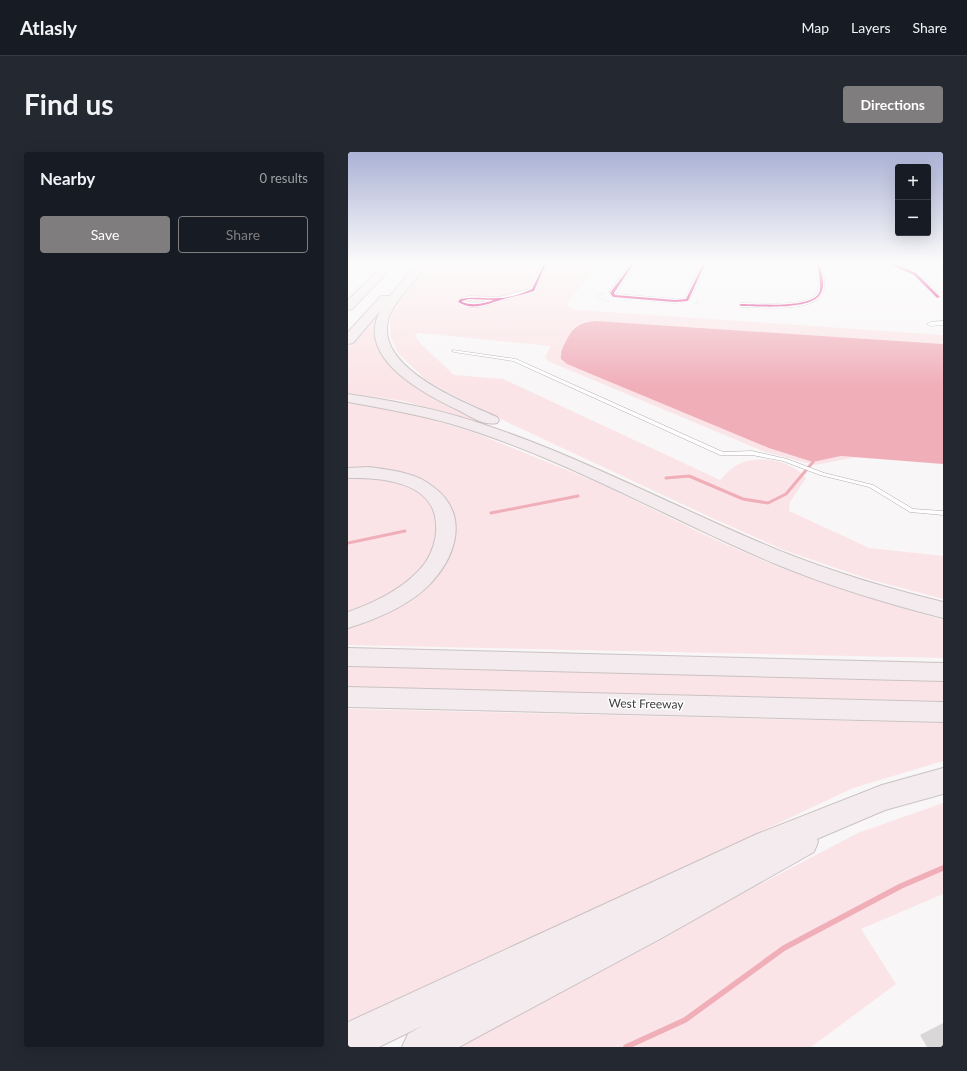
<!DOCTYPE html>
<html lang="en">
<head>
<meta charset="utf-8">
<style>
	:root { --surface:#171b24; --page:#242831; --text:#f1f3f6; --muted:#9ea1a6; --line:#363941; --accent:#7f7d7e }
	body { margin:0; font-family:Lato,sans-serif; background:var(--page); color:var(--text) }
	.controls { position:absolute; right:12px; top:12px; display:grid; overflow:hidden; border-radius:4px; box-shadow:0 4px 16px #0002 }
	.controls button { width:36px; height:36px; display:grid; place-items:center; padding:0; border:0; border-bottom:1px solid var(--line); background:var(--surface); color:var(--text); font:20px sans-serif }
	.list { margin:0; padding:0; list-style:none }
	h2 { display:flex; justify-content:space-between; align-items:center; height:52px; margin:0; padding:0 16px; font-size:17px }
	h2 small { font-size:13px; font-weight:400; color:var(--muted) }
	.actions { display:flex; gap:8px; padding:12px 16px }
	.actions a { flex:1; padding:9px 0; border:1px solid var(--accent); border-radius:4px; text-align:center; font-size:14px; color:var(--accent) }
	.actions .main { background:var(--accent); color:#fff }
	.map { position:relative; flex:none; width:595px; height:895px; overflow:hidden; border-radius:4px }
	header { display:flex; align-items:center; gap:24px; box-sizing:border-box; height:56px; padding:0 20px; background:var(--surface); border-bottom:1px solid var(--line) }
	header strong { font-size:19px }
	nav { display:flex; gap:22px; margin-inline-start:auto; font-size:14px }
	.intro { display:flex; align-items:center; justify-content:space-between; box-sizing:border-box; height:96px; padding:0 24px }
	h1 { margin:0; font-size:28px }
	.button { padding:10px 18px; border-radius:4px; background:var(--accent); color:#fff; font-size:14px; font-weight:700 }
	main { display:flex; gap:24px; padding:0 24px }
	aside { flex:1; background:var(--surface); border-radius:4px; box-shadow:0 4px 16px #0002 }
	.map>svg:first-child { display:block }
	.green { fill:#fbe4e7 }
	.water { fill:#f0aeb9 }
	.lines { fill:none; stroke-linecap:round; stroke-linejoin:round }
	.stream-far1 { stroke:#f0aeb9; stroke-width:3 }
	.stream { stroke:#f0aeb9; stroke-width:5.5 }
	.building { fill:#d9d7d7 }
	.lane-casing { stroke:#b0aeae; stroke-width:1 }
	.street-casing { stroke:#b0aeae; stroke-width:1 }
	.highway-casing { stroke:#cac2c3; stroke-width:2 }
	.path { stroke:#d5d4d4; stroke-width:1; stroke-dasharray:1.5 1; stroke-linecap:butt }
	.lane { fill:#fefefe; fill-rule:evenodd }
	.street { fill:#fefefe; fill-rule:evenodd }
	.highway { fill:#f3ebed; fill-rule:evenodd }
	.cycleway-casing { stroke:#fff; stroke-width:2 }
	.cycleway { fill:#d6006c; fill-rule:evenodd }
	.labels { text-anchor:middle; stroke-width:3; stroke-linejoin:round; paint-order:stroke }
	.street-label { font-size:12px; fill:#3e3c3d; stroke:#fff }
</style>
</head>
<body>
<header>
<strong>Atlasly</strong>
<nav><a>Map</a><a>Layers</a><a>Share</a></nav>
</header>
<div class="intro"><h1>Find us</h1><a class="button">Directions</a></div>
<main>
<aside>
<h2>Nearby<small>0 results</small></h2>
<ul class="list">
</ul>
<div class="actions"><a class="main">Save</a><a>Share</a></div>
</aside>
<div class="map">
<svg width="595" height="895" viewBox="0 0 595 895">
	<rect width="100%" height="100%" fill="#f8f6f6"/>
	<path class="green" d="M81,110H252L219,151L222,156L231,158L595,183V192L248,169L232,172L224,177L465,310L493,304L509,305L467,313L417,300L200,209L197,205L203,194L71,181L67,183L72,191L106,223L155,227L372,328C377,323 383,316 389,313C410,302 443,308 458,326L442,350L441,359L521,396L595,404V447L520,427L436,398L364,366L157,269L101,241L77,227L50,201L43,186L42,170L45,160Z
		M35,159L32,191L80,241L138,272L135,273L56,249L0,241V195L31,160Z
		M0,249L53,258L127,281L251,331L359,384L430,415L498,439L595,468V506L0,493V473L96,403L83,335L0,318Z
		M0,324H21L59,332L86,351L92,366L86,397L69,421L42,442L0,462Z
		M0,514L595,529V549L0,535Z
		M0,557L595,571V609L505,636L0,874Z
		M595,651V742L513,777L548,832L463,895H101L510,681Z"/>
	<path class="water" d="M248,169L595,192V312L493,304L465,310L421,296L219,212L213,207C212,200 215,195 218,189C226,174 231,171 248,169Z"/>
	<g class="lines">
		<path class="stream-far1" d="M318,326L341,324L395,347L420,351L438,342L465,310
			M143,361L230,344
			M0,391L57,379"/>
		<path class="stream" d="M278,895L337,868L436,796L553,734L595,716"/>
	</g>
	<path class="building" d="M595,871V895H579L572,883Z"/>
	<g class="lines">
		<g class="lane-casing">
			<path id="lane" d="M105,198L168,207L375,300L404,299L439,307L476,321L525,333L565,357L595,359V363L562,360L521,335L472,323L435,309L404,303H372L165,209L106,200L104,199Z"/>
		</g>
		<g class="street-casing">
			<path id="street" d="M107,110H138L135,112H110Z
				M195,110H201L187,139L132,155H122L109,150L111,147L121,144L151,145L182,137ZM121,148L141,149L127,151L116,149Z
				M283,110H289L268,142L327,147L337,146L354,110H360L341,149L327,151L264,145L261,141Z
				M467,110H473C474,119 479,132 475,141C467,161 411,155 393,155L390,153L393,151C408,151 461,156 469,141C473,133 468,119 467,110Z
				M535,110C559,110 579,127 593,145L588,146L565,123Z
				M595,169V173L583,174L579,172L583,170Z"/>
		</g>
		<g class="highway-casing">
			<path id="highway" d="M38,110H49L4,157L0,158V148Z
				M69,110H79C75,116 72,122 67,128C58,140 46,151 41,165C24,215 114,249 149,265L151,268L149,271C136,274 123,265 112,259C78,243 7,207 32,159L5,191L0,192V180L33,144H42Z
				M0,242C38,248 75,254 112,265C226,299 330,358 440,402C491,422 542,437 595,450V466C537,451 480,434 425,411C317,365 213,304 100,271C67,262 34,256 0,250Z
				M20,315C42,318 67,320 84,334C121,360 110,402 83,431C61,454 29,467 0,476V460C28,450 59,435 77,411C84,401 89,386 88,374C88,330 34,325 0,326V316Z
				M0,496L595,511V529L0,514Z
				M0,535L595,550V570L0,555Z
				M595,616V642L537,658L469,687L470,690L466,700L312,787L111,895H54L60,882L74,874L31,895H0V870L409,682L534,633Z"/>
		</g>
		<path class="path" d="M256,141L249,143L248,146L261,150
			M346,152L350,151L348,146"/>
		<use href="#lane" class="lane"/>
		<use href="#street" class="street"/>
		<use href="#highway" class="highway"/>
		<g class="cycleway-casing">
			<path id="cycleway" d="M197,110H199L186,139C175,143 164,144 153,148C138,152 125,159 110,150L112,147C126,144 136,147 150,146C161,146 174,142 184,137ZM121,147L146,148C135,152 125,154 114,150V149Z
				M285,110H287L266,141L267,143L327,148L338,147L356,110H358L340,149L327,150L265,145L262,141Z
				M469,110H471C473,119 478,132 473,141C465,159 410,154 393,154L391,153L393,152C409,152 463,157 471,141C474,133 470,118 469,110Z
				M537,110H541L568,121L592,145L589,146L566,123Z"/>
		</g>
		<use href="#cycleway" class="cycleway"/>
	</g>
	<linearGradient id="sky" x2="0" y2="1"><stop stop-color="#abb2d5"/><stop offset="0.47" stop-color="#fcfbfb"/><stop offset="1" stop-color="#fcfbfb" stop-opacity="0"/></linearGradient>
	<rect width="595" height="235" fill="url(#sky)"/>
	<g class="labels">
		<g class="street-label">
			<text transform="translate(298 552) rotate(1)" y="4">West Freeway</text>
		</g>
	</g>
</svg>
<div class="controls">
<button>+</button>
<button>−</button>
</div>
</div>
</main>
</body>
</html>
